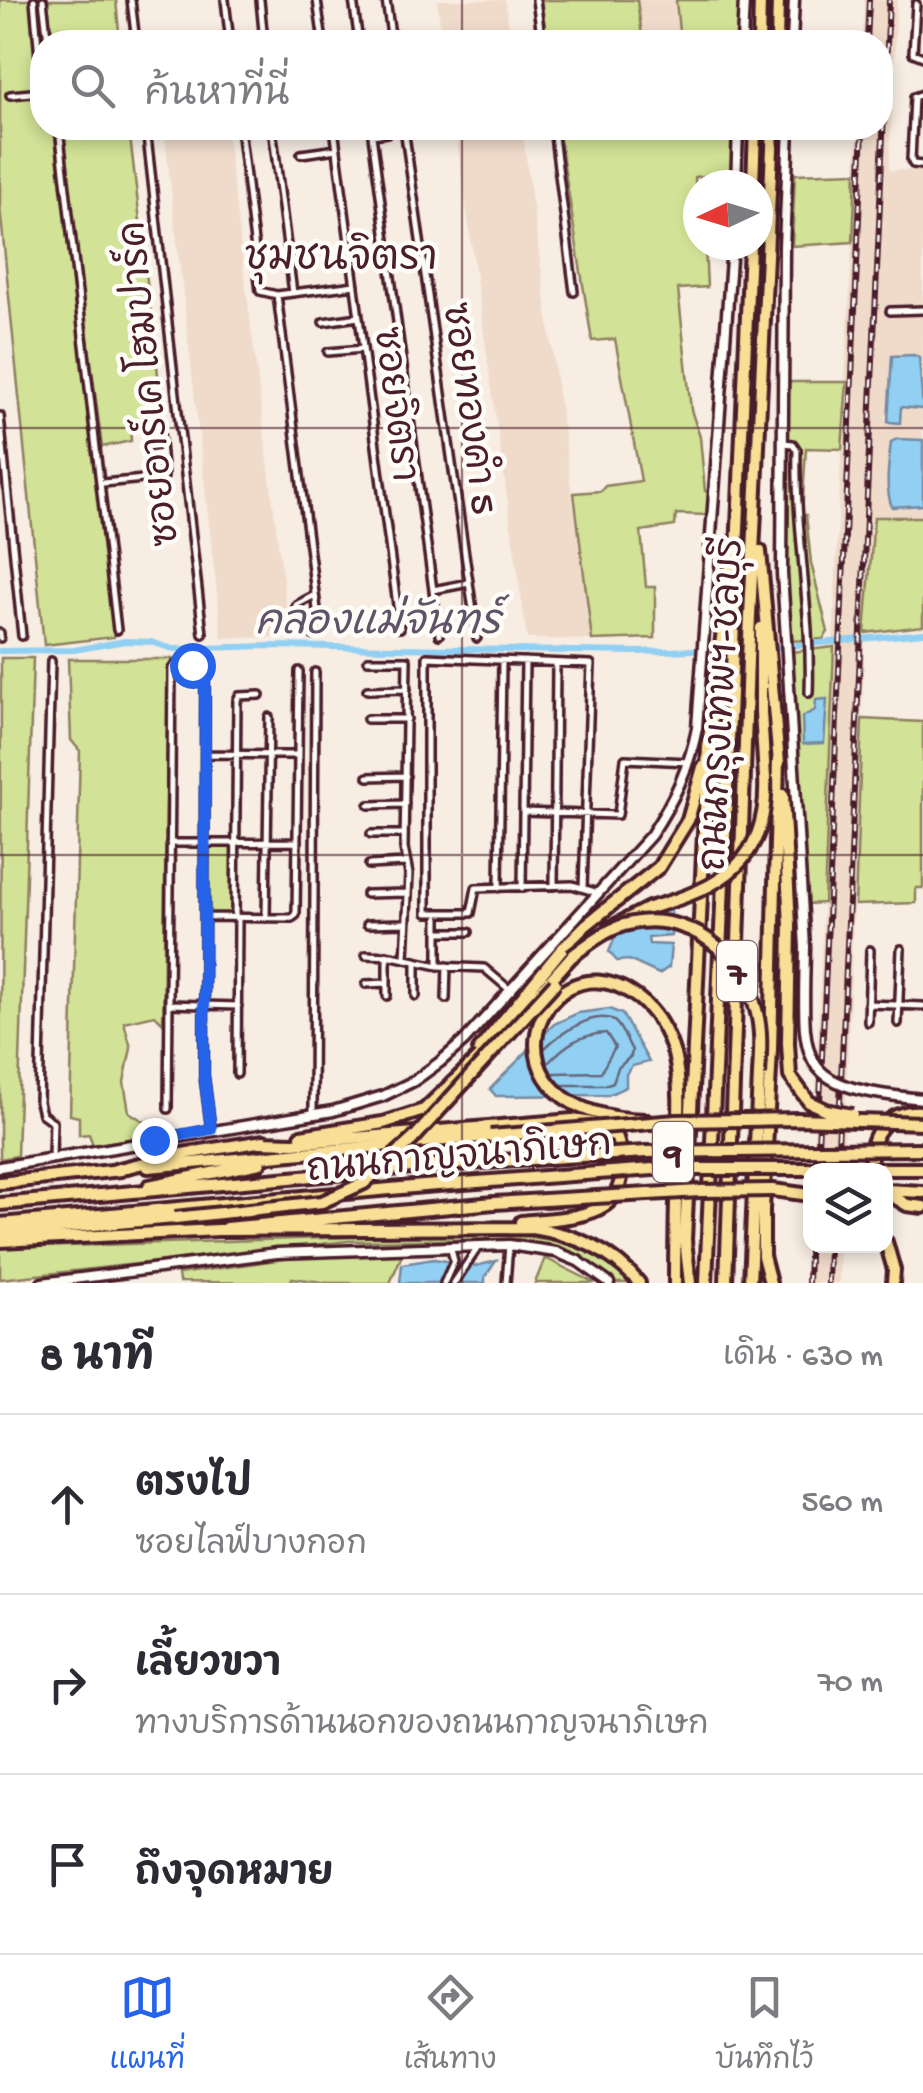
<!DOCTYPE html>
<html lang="th">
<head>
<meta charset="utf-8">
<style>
	:root { --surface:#fff; --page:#f2f2f3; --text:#2b2b33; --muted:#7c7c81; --line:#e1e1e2; --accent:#2563eb }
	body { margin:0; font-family:"Gochi Hand","Playpen Sans Thai",sans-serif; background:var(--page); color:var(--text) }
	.controls { position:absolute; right:30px; bottom:30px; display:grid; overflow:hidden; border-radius:20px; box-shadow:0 5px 15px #0003 }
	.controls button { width:90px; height:90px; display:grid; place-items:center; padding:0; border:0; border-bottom:2px solid var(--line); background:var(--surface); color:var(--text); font:50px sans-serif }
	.compass { position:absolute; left:683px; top:170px; width:90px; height:90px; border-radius:50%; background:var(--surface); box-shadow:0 5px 15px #0003; rotate:266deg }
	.stop { position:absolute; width:30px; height:30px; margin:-22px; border:8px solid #2563eb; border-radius:50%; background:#fff }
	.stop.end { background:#2563eb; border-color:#fff; box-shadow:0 2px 10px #0008 }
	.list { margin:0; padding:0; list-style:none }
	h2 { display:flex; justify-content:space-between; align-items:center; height:130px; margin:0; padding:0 40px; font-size:42px }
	h2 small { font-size:32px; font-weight:400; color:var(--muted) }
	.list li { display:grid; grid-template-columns:65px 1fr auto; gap:30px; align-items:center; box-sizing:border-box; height:180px; padding:0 40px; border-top:2px solid var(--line) }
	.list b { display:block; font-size:38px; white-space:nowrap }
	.list p { margin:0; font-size:32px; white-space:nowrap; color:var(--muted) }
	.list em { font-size:32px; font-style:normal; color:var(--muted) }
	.icon { flex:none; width:55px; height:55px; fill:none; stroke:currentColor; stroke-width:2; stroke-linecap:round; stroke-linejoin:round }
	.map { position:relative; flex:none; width:923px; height:1283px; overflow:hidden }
	.search { position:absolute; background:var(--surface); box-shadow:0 5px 15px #0003; left:30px; right:30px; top:30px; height:110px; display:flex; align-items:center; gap:25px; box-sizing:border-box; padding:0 35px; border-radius:40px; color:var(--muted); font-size:38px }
	.sheet { height:670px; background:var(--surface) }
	nav { display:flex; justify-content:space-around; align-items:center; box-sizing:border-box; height:140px; border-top:2px solid var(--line); background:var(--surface); font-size:28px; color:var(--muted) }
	nav a { display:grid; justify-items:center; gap:5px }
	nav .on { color:var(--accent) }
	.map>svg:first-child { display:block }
	.built { fill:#f0dbcb }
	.green { fill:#d2e296; stroke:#8e8060; stroke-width:2.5 }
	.water { fill:#91d0f2; stroke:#7589a2; stroke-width:2.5 }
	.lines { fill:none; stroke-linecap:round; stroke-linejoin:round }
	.shore { stroke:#66667b; stroke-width:2.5 }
	.canal { stroke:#91d0f2; stroke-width:6 }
	.street-casing { stroke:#4a1f2b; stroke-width:12 }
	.secondary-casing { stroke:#4a1f2b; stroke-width:15 }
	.highway-casing { stroke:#4a1f2b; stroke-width:18 }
	.street { stroke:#fdfcf7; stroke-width:5 }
	.secondary { stroke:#fdfcf7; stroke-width:8 }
	.highway { stroke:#f9df96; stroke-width:10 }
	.rail-casing { stroke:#4a1f2b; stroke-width:6 }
	.rail { stroke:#fdfcf7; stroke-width:2.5; stroke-dasharray:8; stroke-linecap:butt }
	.secondary-bridge-casing { stroke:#4a1f2b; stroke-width:15; stroke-linecap:butt }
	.highway-bridge-casing { stroke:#4a1f2b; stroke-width:18; stroke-linecap:butt }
	.secondary-bridge { stroke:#fdfcf7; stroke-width:8 }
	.highway-bridge { stroke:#f9df96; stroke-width:10 }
	.route { stroke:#2563eb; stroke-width:12 }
	.grid { fill:none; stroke:#4a1f2b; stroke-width:2.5; stroke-opacity:0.55 }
	.labels { text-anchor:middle; stroke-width:9; stroke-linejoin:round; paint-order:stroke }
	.shield { fill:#fdfcf7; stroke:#806168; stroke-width:2.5 }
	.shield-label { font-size:35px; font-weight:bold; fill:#4a1f2b }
	.street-label { font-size:38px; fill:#4a1f2b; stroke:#fdfcf7 }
	.neighbourhood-label { font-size:40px; fill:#4a1f2b; stroke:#fdfcf7 }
	.water-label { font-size:40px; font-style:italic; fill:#5f5467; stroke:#fdfcf7 }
</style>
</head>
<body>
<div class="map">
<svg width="923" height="1283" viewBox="0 0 923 1283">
	<rect width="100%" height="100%" fill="#f7ede3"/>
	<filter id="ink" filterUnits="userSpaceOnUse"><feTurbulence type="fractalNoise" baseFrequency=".01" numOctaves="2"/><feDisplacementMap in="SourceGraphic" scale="20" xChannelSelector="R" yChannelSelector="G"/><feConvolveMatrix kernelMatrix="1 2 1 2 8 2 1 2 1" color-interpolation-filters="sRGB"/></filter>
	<g filter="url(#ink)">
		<path class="built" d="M437,0H505L511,42H443Z
			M637,0H676L680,42H643Z
			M864,0H897L889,170H923V517H875L865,633L843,1170H813L838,518L858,128H880V42H862Z
			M164,128H226L290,637L222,638Z
			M455,128H522L592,640L527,639Z
			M810,1234V1246H840L839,1283H809Z"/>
		<path class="green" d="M0,0H40L45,42L42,128H54L94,465L101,489L114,637L44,645L0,207Z
			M45,0H116L120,42H50Z
			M541,0H637L643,42H547Z
			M676,0H741L739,42H680Z
			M61,128H129L163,417L130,421L131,441L102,447Z
			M558,128H735L733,174L695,177L698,245H705L707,287L678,289L691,410L700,437L705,491L711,493L708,515L676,514L675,526L641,531L646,587H655V638L592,640L574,493L601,491L605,486L641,481L615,339L592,341Z
			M856,172L853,242L792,246L795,174Z
			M789,382H847L842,449L806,448L802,515H806L811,563L828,632L823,639L790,641L786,586Z
			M874,517H923V626L865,633Z
			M834,647L824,903L808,904L791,652Z
			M1,658H33L17,1156L0,1159Z
			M68,659H177L168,671L163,1023L155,1015L124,1022L131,1048L124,1082L129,1112L151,1126L153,1135L93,1145L89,1134L79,1135V1117L70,1115L80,751L71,740Z
			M862,719L923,722V888H916V903L855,905Z
			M209,846H233V915L208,914Z
			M456,1234C522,1233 582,1235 633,1283H614L581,1258L554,1246L520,1239L348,1241L0,1279V1248Z
			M363,1254L402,1255L390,1283H329L292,1278L291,1283L179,1282L178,1274L291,1258Z
			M545,1258L595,1283H535Z"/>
		<path class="water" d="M913,355L919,357L923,409L901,407L900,423L888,422L892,356Z
			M897,439L923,440V505L892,507C884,487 889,463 891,442Z
			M827,699L824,743L803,744L802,717L815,710L816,700Z
			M661,903L671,908V936L648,938L649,944L671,945L669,967L659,974L629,960L617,961L609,952L615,937Z
			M609,1009L622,1014L649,1062L632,1066L626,1074V1087L608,1095L496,1096L490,1089L554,1024L578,1013Z
			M434,1259L476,1266L496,1261L485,1277V1283H400L402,1264Z"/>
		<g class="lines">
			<path class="shore" d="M545,1048C558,1035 595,1009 614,1021C621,1026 627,1042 632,1050L631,1056L618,1068L613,1082L605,1085H562
				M548,1063C566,1044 579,1035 606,1033L615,1047L601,1072L554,1073"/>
			<path class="canal" d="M769,648L923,633
				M0,651L74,650L125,641L151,642L173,649L269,646L637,652L752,648"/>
			<g class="street-casing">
				<path id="street" d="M34,0L42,92
					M43,0L48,42
					M131,0L136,42
					M225,0L230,42
					M260,0L264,42
					M317,0L323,42
					M353,0L359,42
					M386,0L392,42
					M536,0L542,42
					M916,4L913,53L923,57
					M923,94L914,97L911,160L913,164L923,165
					M10,95L42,92
					M59,128L117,630
					M146,128L203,634
					M240,128L260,291L277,295L355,285
					M272,128L293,293
					M334,128L400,628
					M371,128L439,635
					M404,128L477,638
					M553,128L574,292
					M372,135L387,133
					M301,154L337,149
					M277,295L317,609L313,635
					M890,311L923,310
					M323,322L359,317
					M328,352L363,349
					M382,369L401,360
					M0,416L22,636
					M783,443L793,444L797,450C795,532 812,612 809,693
					M150,455L162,453
					M103,483L164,477L160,432
					M433,590L469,583
					M296,619V605L313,596
					M0,633V638
					M368,660H407L404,848L409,874L405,958
					M51,661L39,1102L42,1114L53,1122L52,1157
					M367,690L407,689
					M367,719H407
					M205,754L297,755
					M368,777L406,776
					M369,805L405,804
					M523,812L618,815L625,759L689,762
					M371,834H404
					M170,843L297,842
					M369,865L405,863
					M554,886L556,664
					M499,888L502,661
					M522,888L525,661
					M583,888L591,664L427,657V913H471L476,888L572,885L598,893
					M366,894L406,893
					M205,917L292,918L296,915L299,671
					M235,918L237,700L239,696L260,695
					M266,918L269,717
					M367,924L404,923
					M438,932H469
					M366,955L392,956L438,966L484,968L510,990
					M387,955V996
					M416,961V996
					M438,966V918
					M366,984L387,983
					M446,999L447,966
					M169,1004L238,1006
					M868,1004L923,1006
					M868,1022L870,950
					M898,1023L901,949
					M237,1074L238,918
					M168,1109L172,669L175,665H198L205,674L204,1075L211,1129
					M313,1114L315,672
					M444,1283L454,1261L450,1246
					M454,1283L479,1246
					M506,1283L509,1245"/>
			</g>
			<g class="secondary-casing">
				<path id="secondary" d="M742,42L744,0
					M792,42L794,0
					M789,128L784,246L782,573L805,947
					M736,185L738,128
					M0,1167L333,1111L383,1096L414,1081L440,1062L464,1041L651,835C674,800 689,769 697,728L732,245
					M42,1283L277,1253L509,1245L556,1252L578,1261L609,1283"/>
			</g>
			<g class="highway-casing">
				<path id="highway" d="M759,42L760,0
					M777,42L778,0
					M753,185L755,128
					M760,551L779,763
					M761,628V712L765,778
					M783,795L790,925
					M610,928L649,908
					M479,1050L561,950L586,925L659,867L688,820L703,767
					M645,1120C468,1115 539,935 631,993C653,1007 667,1029 674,1054C682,1086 679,1120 677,1153C676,1196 675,1240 675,1283
					M301,1136L383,1123L424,1110L494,1043L571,957
					M261,1142L293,1143L572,1120L592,1123L617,1138C639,1219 581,1216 521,1222
					M148,1167L490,1136
					M115,1170L176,1155L264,1141
					M872,1170C865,1136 888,1109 923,1112
					M0,1183L121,1170
					M149,1186L260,1163
					M773,1190L810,1195
					M886,1190L923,1192
					M886,1192L907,1205L923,1207
					M0,1204L423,1166
					M0,1224L424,1186
					M226,1228L494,1203
					M0,1233L175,1218
					M0,1241L218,1230L532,1228C573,1234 612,1250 639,1283
					M886,1242L894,1270L893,1283
					M690,1283L685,1240L708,747L732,560
					M706,1283L750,245
					M726,1283L748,659L773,128
					M750,1283L759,1075
					M770,1283L763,1256V1210L771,1049L778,759"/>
			</g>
			<use href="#street" class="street"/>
			<use href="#secondary" class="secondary"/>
			<use href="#highway" class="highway"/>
			<g class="rail-casing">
				<path id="rail" d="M867,42L869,0
					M817,1170L863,128
					M837,1170L889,0
					M808,1283L810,1230
					M828,1283L829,1246"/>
			</g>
			<use href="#rail" class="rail"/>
			<g class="secondary-bridge-casing">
				<path id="secondary-bridge" d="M805,947C803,1066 793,1087 923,1099"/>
			</g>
			<g class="highway-bridge-casing">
				<path id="highway-bridge" d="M649,908C722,888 769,861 765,778
					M790,925L788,1043L790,1076L809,1102L826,1110L852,1115
					M571,957C587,945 604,931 624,925C687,908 743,953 757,1013C762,1033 760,1054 759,1075
					M490,1136L676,1121L798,1119L923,1123
					M423,1166L646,1152L923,1149
					M424,1186L653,1169H923
					M494,1203L700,1191L773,1190
					M175,1218L322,1202L364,1183L413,1139L555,983"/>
			</g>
			<use href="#secondary-bridge" class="secondary-bridge"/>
			<use href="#highway-bridge" class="highway-bridge"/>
		</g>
	</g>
	<g class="lines" filter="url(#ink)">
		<path class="route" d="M154,1140L211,1129L204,1075L205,674L201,666L192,665"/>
	</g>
	<path class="grid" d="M462,0V42M462,128V1283M0,428H923M0,855H923"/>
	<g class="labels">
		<g class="shield">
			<rect x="717" y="941" width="40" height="60" rx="8"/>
			<rect x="653" y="1122" width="40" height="60" rx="8"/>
		</g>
		<g class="shield-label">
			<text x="737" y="983">7</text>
			<text x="673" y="1164">9</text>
		</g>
		<g class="street-label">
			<text transform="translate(147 384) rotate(-96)" y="13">ซอยอาร์เค โฮมปาร์ค</text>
			<text transform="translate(398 404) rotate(83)" y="13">ซอยจิตรา</text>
			<text transform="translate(472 408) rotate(82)" y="13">ซอยทองคำ 5</text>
			<text transform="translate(719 704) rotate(-87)" y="13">ถนนกรุงเทพฯ-ชลบุรี</text>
			<text transform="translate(459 1154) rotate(-5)" y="13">ถนนกาญจนาภิเษก</text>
		</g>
		<g class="neighbourhood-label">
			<text x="341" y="269">ชุมชนจิตรา</text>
		</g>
		<g class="water-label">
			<text x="378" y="633">คลองแม่จันทร์</text>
		</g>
	</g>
</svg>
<div class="controls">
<button><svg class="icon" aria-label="layers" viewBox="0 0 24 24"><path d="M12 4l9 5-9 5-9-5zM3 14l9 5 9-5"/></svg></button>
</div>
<svg class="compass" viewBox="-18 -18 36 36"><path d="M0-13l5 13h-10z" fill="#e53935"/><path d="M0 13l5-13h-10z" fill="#7c7c81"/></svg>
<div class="stop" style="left:192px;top:665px"></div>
<div class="stop end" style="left:154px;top:1140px"></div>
<div class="search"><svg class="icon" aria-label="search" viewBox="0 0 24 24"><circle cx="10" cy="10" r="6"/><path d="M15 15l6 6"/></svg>ค้นหาที่นี่</div>
</div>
<section class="sheet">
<h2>8 นาที<small>เดิน · 630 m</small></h2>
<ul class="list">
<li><svg class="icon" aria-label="ahead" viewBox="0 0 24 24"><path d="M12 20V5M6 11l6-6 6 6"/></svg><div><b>ตรงไป</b><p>ซอยไลฟ์บางกอก</p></div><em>560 m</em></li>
<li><svg class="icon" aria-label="right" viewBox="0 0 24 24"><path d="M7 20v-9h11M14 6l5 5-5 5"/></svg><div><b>เลี้ยวขวา</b><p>ทางบริการด้านนอกของถนนกาญจนาภิเษก</p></div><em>70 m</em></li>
<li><svg class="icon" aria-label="arrive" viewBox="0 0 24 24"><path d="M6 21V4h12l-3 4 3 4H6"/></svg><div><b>ถึงจุดหมาย</b></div></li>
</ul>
</section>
<nav>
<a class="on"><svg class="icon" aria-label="map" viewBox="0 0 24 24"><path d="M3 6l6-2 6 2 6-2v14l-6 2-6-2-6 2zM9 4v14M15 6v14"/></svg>แผนที่</a>
<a><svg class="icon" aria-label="directions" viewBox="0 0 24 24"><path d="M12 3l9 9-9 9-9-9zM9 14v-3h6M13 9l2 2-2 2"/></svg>เส้นทาง</a>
<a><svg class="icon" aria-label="saved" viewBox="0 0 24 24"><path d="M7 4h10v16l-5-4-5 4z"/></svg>บันทึกไว้</a>
</nav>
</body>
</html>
